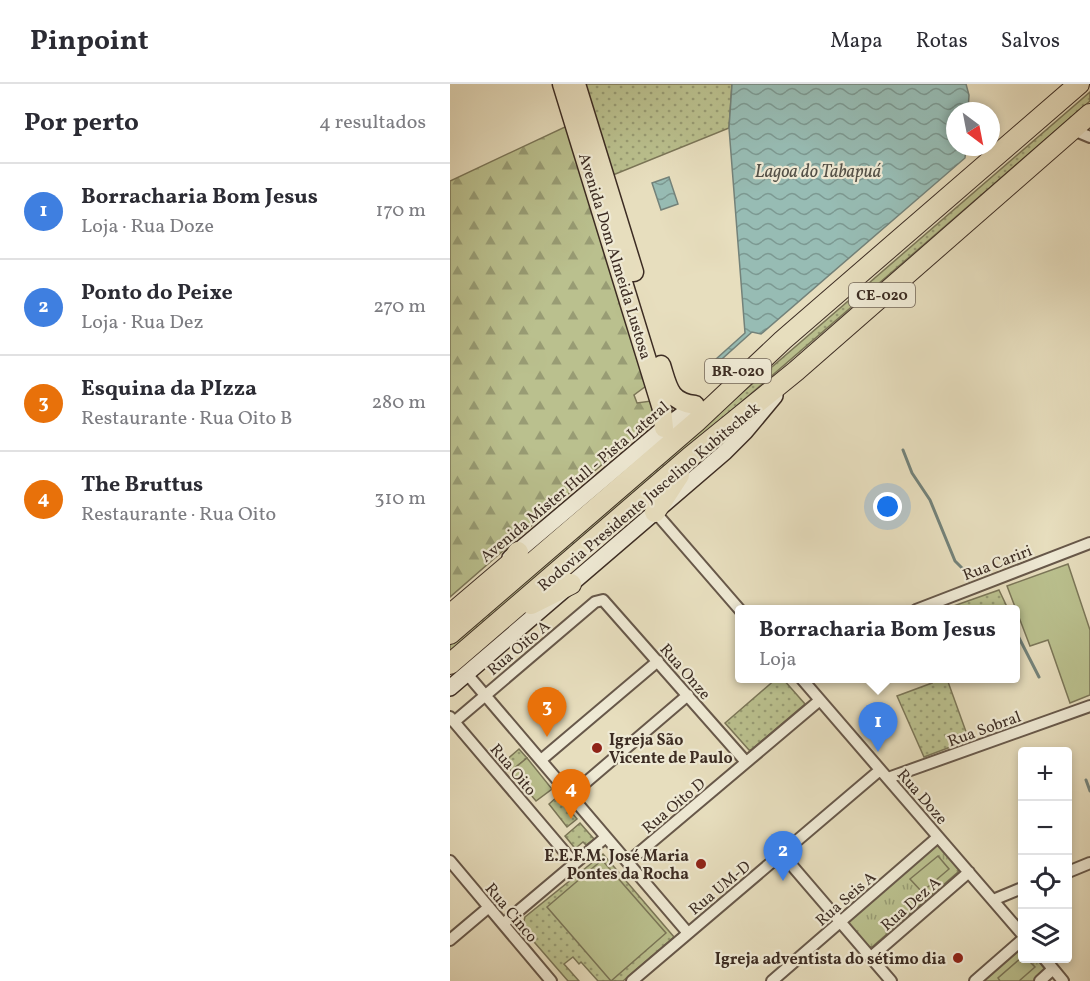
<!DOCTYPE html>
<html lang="pt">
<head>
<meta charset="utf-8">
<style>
	:root { --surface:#fff; --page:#f2f2f3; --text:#2b2b33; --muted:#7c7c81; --line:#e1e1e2; --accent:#8f2418 }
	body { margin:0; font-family:Vollkorn,serif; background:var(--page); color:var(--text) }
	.controls { position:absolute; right:18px; bottom:18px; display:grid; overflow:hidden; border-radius:6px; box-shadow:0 3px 9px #0003 }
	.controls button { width:54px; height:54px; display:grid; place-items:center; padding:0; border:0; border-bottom:2px solid var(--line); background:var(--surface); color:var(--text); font:30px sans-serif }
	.compass { position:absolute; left:496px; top:18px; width:54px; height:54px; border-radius:50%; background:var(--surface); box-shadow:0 3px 9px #0003; rotate:148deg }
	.you { position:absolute; left:438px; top:423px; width:21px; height:21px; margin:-15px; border:4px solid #fff; border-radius:50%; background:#1a73e8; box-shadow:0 0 0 9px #1a73e833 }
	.badge { display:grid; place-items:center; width:39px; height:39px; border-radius:50%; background:var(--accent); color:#fff; font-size:20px; font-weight:700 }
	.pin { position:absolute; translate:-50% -50px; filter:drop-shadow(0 2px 3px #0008) }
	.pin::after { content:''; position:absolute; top:32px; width:21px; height:18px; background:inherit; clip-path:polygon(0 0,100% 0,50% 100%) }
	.popup { position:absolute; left:285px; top:521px; width:285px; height:78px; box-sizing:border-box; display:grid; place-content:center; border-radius:6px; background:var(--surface); filter:drop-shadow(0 2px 4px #0005); font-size:20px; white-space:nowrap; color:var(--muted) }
	.popup b { font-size:22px; color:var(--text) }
	.popup::after { content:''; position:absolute; left:50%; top:100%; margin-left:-12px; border:12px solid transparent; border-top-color:var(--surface) }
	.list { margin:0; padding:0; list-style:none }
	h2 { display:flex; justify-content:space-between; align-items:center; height:78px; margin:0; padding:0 24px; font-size:26px }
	h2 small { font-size:20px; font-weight:400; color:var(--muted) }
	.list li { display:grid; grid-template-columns:39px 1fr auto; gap:18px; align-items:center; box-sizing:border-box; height:96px; padding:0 24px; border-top:2px solid var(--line) }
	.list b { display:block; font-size:22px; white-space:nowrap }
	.list p { margin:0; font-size:20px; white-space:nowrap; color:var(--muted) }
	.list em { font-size:20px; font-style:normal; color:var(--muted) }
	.icon { flex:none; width:33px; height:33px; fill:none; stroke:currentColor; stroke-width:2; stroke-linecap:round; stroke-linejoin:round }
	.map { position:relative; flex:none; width:640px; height:897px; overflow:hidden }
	header { display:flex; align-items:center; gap:36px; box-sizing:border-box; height:84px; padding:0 30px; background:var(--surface); border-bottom:2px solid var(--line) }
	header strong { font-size:28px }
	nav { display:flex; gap:33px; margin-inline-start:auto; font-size:21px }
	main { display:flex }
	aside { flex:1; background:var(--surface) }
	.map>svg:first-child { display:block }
	.grass { fill:url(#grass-dots); stroke:#7b7658; stroke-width:1.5 }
	.forest { fill:url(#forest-firs); stroke:#7b7658; stroke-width:1.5 }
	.park { fill:url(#park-tufts); stroke:#7b7658; stroke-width:1.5 }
	.garden { fill:#bac08e; stroke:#7b7658; stroke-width:1.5 }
	.water { fill:url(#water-waves); stroke:#73827a; stroke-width:1.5 }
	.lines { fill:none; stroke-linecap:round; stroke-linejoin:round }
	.stream { stroke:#73827a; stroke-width:3 }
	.street-casing { stroke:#67584a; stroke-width:14 }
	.secondary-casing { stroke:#3c2c23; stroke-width:18 }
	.primary-casing { stroke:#3c2c23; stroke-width:21 }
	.highway-casing { stroke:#3c2c23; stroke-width:22 }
	.street { stroke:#efead5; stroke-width:10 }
	.secondary { stroke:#efead5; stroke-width:15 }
	.primary { stroke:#e7debe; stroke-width:18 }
	.highway { stroke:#e7debe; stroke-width:20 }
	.poi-dot { fill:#8f2418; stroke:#efead5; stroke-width:2 }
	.labels { text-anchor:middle; stroke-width:4.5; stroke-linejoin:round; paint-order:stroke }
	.shield { fill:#efead5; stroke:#726558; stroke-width:1.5 }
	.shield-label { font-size:15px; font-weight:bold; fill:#3c2c23 }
	.street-label { font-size:16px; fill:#3c2c23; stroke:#efead5 }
	.poi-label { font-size:16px; font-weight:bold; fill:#3c2c23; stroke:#efead5; text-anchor:end }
	.water-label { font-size:18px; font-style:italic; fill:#535047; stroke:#efead5 }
</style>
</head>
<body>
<header>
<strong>Pinpoint</strong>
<nav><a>Mapa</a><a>Rotas</a><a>Salvos</a></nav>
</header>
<main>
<aside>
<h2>Por perto<small>4 resultados</small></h2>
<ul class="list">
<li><span class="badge" style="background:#3f7fe0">1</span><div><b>Borracharia Bom Jesus</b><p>Loja · Rua Doze</p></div><em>170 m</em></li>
<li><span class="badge" style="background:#3f7fe0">2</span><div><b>Ponto do Peixe</b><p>Loja · Rua Dez</p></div><em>270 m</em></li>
<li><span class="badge" style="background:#e8710a">3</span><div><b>Esquina da PIzza</b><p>Restaurante · Rua Oito B</p></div><em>280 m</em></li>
<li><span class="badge" style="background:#e8710a">4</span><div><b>The Bruttus</b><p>Restaurante · Rua Oito</p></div><em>310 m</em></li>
</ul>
</aside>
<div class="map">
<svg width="640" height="897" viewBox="0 0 640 897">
	<defs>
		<pattern id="grass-dots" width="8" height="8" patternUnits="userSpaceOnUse" patternTransform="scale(1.5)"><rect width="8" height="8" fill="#bac08e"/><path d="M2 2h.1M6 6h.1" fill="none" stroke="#989c74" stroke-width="1.8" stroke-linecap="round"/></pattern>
		<pattern id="forest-firs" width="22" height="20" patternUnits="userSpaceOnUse" patternTransform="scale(1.5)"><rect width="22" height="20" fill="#bac08e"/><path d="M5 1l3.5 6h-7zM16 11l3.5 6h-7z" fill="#989c74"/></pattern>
		<pattern id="park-tufts" width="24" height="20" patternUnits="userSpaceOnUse" patternTransform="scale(1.5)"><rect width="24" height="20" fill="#bac08e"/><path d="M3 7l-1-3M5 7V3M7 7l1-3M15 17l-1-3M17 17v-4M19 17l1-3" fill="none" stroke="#989c74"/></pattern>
		<pattern id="water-waves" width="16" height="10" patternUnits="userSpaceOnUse" patternTransform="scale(1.5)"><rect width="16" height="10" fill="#97bcb4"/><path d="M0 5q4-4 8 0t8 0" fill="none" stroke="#7c9992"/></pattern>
	</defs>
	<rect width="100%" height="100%" fill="#e7debe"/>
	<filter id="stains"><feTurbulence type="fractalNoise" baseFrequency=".00333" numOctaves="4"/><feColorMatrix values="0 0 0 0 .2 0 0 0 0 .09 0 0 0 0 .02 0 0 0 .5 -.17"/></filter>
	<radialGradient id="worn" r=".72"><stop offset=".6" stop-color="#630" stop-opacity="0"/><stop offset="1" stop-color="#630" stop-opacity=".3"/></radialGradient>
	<path class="grass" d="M134,0H282L279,44L163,91Z
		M640,8V17L9,562L0,567V561Z
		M549,506L558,525H495Z
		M326,595H333L355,620L301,666H299L275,639Z
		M480,595H497L519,656L474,673L447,612L482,599Z
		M69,665L77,674L61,687L54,678Z
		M108,712L127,735L117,743L99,720Z
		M130,739L144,755L136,761L133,758L127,763L130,767L128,768L115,752Z
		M153,770L224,853L173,897H148L131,878L129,880L123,873L114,880L129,897H118L72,844L75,833Z"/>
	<path class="forest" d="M117,42L196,302L184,311L187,319L201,317L203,336L0,513V97Z"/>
	<path class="park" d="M485,761L489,762L509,784L508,788L422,863H419L398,839L399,835Z
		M572,862V874L587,875L594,884V887L583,897H531Z"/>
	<path class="garden" d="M618,480L640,546V611L620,619L598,556L580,562L557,502Z
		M77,674L102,705L86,717L61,687Z
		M488,772L499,785L472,808L460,795Z
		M152,776L216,849L161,897L97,823Z
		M572,873L577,875L585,883L569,897H550L548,894Z"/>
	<path class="water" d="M282,0H516L519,11L518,27H505V63H516L515,74L311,250L302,248L262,284L260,288L256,284L295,249L279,44Z
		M219,93L228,120L211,126L202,99Z"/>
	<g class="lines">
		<path class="stream" d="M453,366L462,389L480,416L505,477L513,485L519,496
			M566,548L589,593
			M636,696L640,707"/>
		<g class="street-casing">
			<path id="street" d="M621,45L640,53
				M205,428L290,526
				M466,526L640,459
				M17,590L238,849
				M351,594L572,850
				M0,633L124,779
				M4,638L145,518L153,516L296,678
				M91,676L208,577
				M438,694L640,622
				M121,711L238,611
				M332,770L441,897
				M0,777L101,897
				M178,778L370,616
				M618,788L640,779
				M543,816L572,804
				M53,840L156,753
				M0,856L39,823
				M421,873L519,788
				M594,874L613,897
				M182,897L430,686
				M322,897L488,753
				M525,897L572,856
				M590,897L603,885"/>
		</g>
		<g class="secondary-casing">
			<path id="secondary" d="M60,474L214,344L245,321
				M0,604L275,368L295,348L325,312"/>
		</g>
		<g class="primary-casing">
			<path id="primary" d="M112,0L212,325L214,344
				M126,0L184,188
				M211,281C218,303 219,318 245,321"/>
		</g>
		<g class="highway-casing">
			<path id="highway" d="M205,428L229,391
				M81,520L121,500
				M0,531L62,478L68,468
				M0,550L246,338L333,256L629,0
				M0,580L240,373L346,287L640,30"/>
		</g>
		<use href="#street" class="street"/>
		<use href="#secondary" class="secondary"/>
		<use href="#primary" class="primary"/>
		<use href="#highway" class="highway"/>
	</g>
	<g class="poi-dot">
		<circle cx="147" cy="664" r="6"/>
		<circle cx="251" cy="780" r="6"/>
		<circle cx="508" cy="874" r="6"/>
	</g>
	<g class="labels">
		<g class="shield">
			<rect x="399" y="199" width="66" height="24" rx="4.5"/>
			<rect x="255" y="275" width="66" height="24" rx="4.5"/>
		</g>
		<g class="shield-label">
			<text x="432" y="216">CE-020</text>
			<text x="288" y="292">BR-020</text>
		</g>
		<g class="street-label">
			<text transform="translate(166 172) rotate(73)" y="6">Avenida Dom Almeida Lustosa</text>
			<text transform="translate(124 397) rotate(-40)" y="6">Avenida Mister Hull - Pista Lateral</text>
			<text transform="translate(198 412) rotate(-40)" y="6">Rodovia Presidente Juscelino Kubitschek</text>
			<text transform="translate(547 478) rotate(-21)" y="6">Rua Cariri</text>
			<text transform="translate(68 563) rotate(-40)" y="6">Rua Oito A</text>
			<text transform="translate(236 587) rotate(49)" y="6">Rua Onze</text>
			<text transform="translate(534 644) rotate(-20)" y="6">Rua Sobral</text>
			<text transform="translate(64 685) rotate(50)" y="6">Rua Oito</text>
			<text transform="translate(473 712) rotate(49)" y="6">Rua Doze</text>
			<text transform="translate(223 721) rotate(-40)" y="6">Rua Oito D</text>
			<text transform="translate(269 803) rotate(-40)" y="6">Rua UM-D</text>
			<text transform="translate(395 814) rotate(-41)" y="6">Rua Seis A</text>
			<text transform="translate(460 819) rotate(-41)" y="6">Rua Dez A</text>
			<text transform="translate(62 828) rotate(50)" y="6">Rua Cinco</text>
		</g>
		<g class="poi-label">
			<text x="159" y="661" text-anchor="start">Igreja São<tspan x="159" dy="18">Vicente de Paulo</tspan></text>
			<text x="239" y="777">E.E.F.M. José Maria<tspan x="239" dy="18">Pontes da Rocha</tspan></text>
			<text x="496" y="880">Igreja adventista do sétimo dia</text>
		</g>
		<g class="water-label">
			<text x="368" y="93">Lagoa do Tabapuá</text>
		</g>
	</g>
	<rect width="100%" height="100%" filter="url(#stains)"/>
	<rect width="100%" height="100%" fill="url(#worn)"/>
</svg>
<div class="controls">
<button>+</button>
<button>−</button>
<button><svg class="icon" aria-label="locate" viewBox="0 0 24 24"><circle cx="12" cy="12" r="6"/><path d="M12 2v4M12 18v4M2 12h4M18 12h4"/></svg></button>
<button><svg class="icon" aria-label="layers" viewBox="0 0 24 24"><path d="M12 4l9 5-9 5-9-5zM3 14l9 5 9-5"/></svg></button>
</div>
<svg class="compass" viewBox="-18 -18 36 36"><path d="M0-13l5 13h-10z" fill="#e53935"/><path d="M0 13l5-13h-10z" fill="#7c7c81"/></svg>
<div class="you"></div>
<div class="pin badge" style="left:428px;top:668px;background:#3f7fe0">1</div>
<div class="popup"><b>Borracharia Bom Jesus</b>Loja</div>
<div class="pin badge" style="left:333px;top:797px;background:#3f7fe0">2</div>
<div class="pin badge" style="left:97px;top:653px;background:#e8710a">3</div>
<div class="pin badge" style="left:121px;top:735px;background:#e8710a">4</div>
</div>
</main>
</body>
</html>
